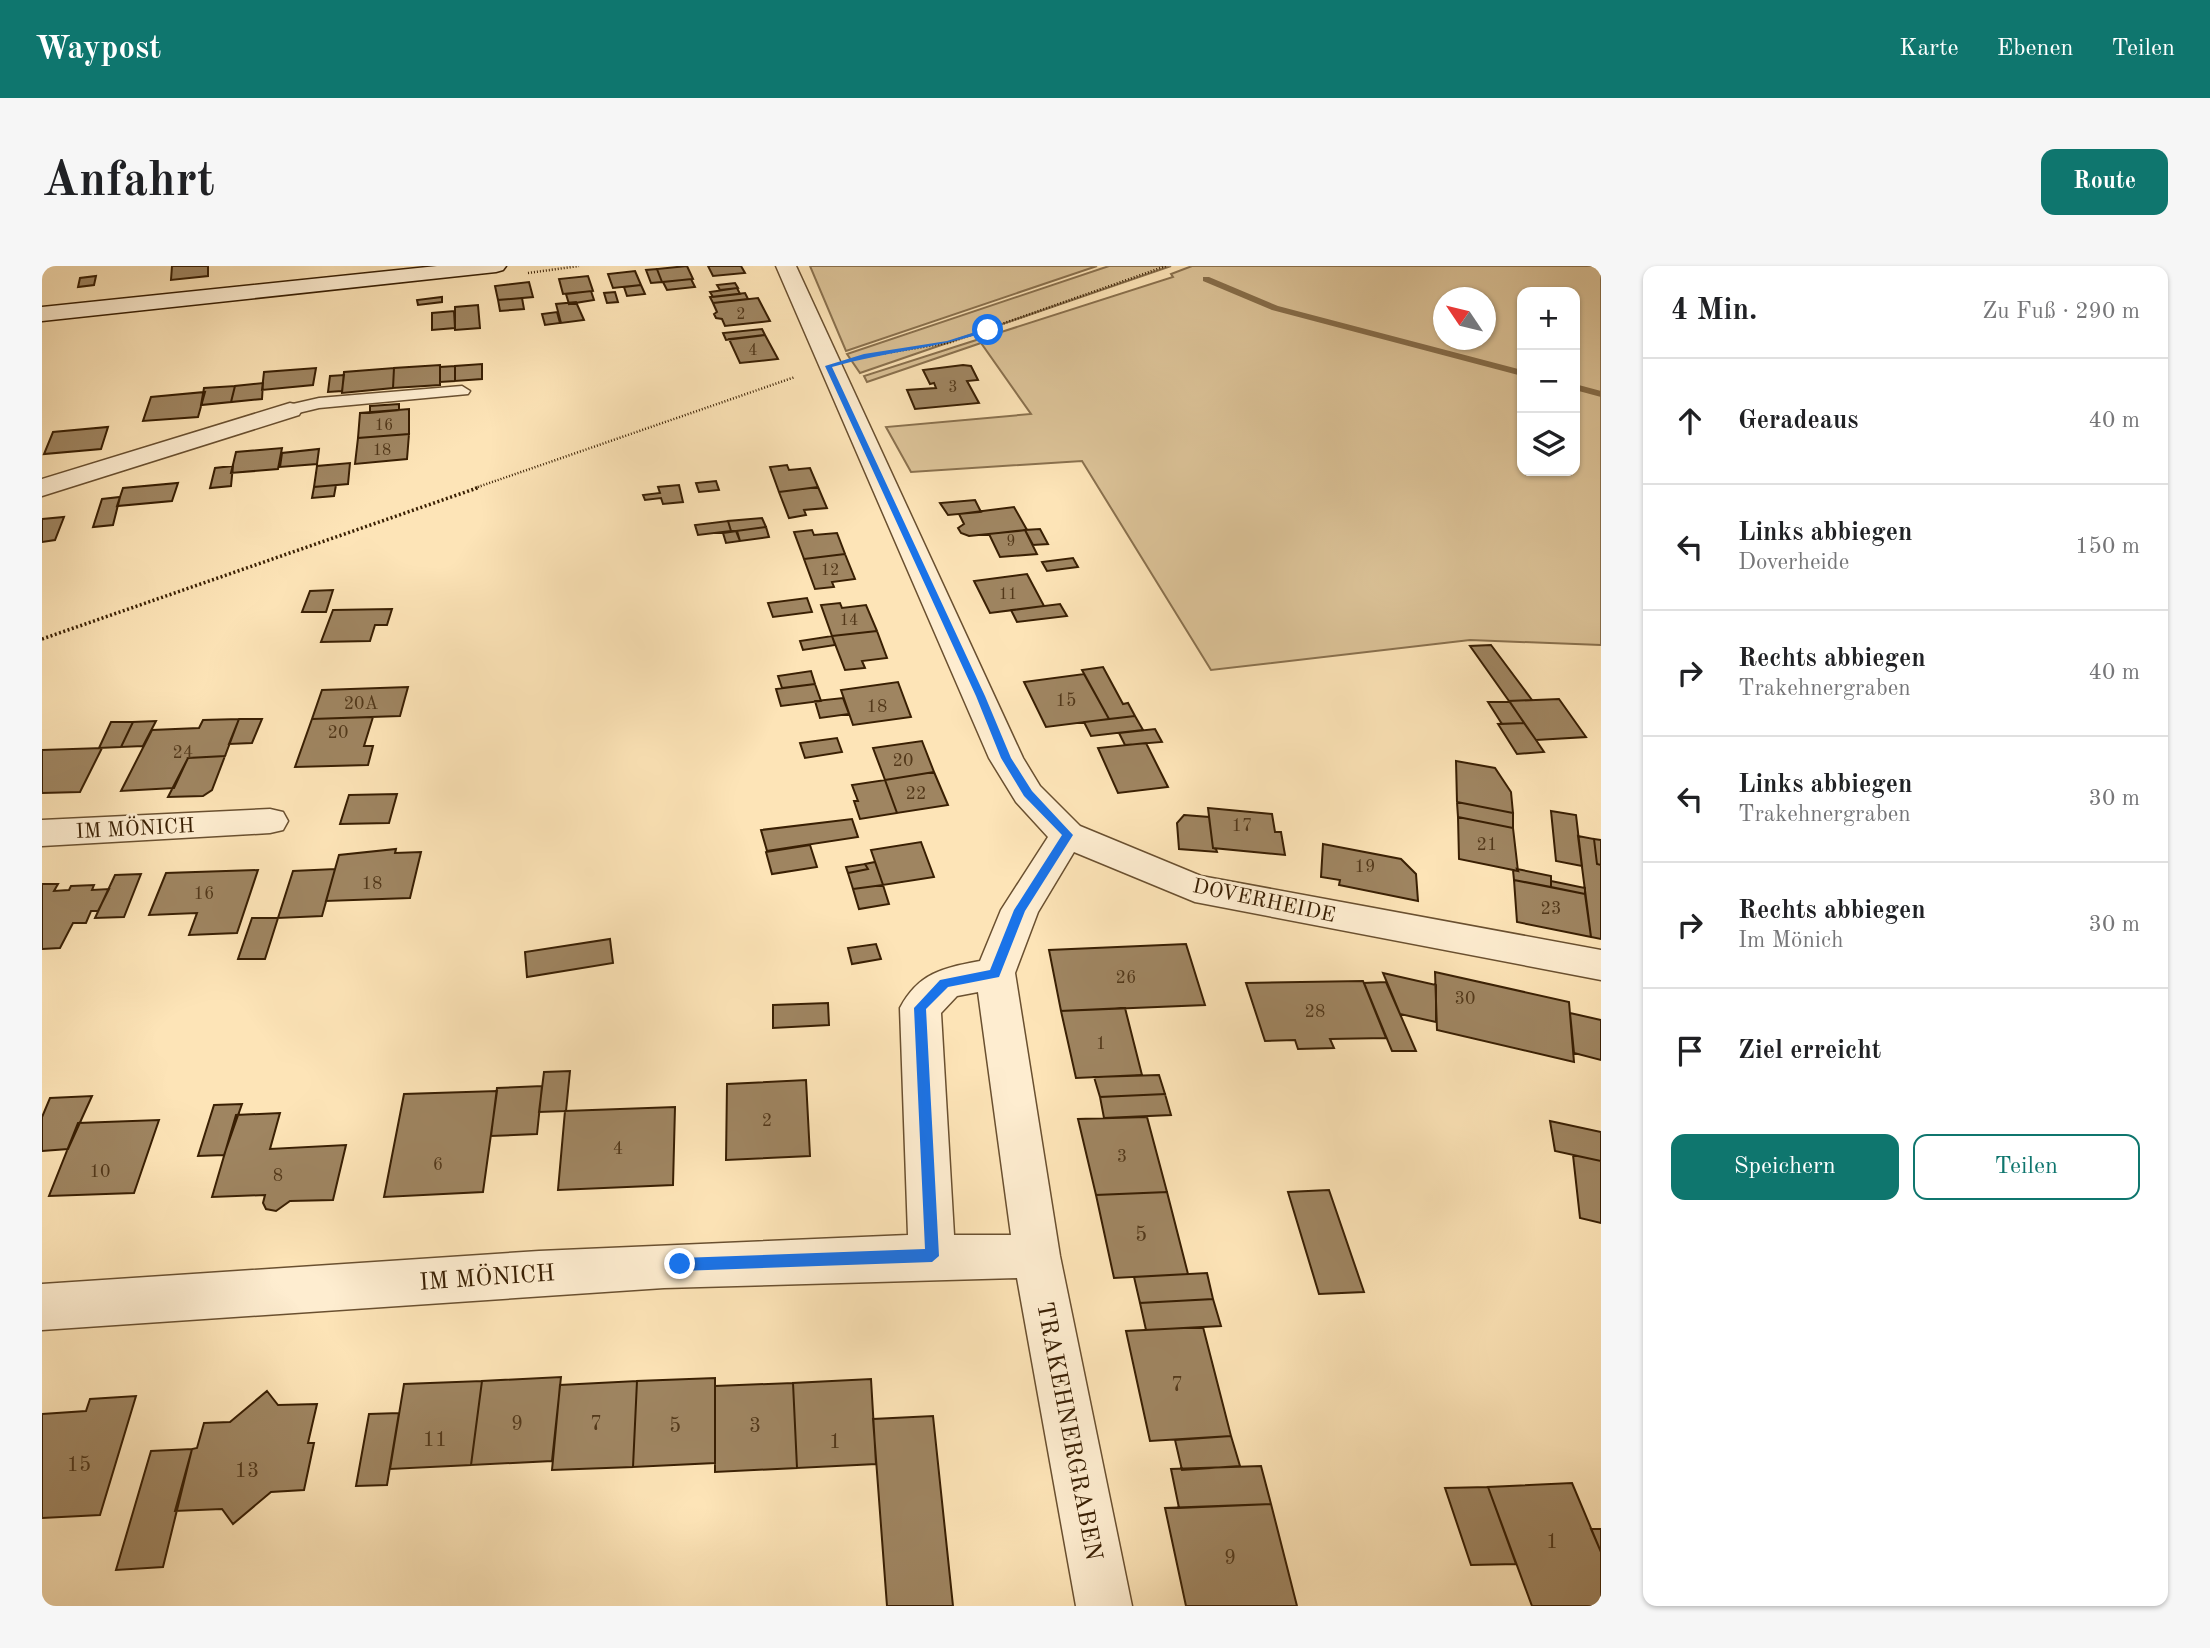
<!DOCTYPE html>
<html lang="de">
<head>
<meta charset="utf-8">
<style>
	:root { --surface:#fff; --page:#f6f6f6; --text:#202124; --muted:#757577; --line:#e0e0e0; --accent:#0f766e }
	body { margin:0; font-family:"Old Standard TT",serif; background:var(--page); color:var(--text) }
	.controls { position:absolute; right:21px; top:21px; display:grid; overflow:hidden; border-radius:14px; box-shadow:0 2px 5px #0004 }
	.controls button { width:63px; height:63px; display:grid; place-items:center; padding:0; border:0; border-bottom:2px solid var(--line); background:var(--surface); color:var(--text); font:35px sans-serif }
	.compass { position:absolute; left:1391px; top:21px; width:63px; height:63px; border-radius:50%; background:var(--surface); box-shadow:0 2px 5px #0004; rotate:305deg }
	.stop { position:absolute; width:21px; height:21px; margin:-16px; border:5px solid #1a73e8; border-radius:50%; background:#fff }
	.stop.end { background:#1a73e8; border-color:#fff; box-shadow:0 2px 7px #0008 }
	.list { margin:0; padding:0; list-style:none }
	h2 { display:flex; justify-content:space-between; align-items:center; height:91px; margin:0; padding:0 28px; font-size:30px }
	h2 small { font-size:23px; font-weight:400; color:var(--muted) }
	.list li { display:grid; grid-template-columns:46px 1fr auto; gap:21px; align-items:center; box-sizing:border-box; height:126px; padding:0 28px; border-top:2px solid var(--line) }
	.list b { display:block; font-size:26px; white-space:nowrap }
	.list p { margin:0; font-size:23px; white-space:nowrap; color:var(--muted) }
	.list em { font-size:23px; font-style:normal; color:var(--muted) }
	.actions { display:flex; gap:14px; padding:21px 28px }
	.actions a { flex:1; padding:16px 0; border:2px solid var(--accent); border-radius:14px; text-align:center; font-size:24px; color:var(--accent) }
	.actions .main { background:var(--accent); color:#fff }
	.icon { flex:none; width:38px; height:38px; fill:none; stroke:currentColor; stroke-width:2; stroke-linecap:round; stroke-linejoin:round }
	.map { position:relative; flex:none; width:1559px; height:1340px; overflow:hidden; border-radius:14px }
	header { display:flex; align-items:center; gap:42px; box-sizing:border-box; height:98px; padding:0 35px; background:var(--accent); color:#fff }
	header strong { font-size:33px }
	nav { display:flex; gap:38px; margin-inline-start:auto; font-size:24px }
	.intro { display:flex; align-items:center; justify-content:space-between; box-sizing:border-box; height:168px; padding:0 42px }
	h1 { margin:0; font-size:49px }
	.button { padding:18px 32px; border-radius:14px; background:var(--accent); color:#fff; font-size:24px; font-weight:700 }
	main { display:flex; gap:42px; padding:0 42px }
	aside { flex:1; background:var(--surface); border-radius:14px; box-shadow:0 2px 5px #0004 }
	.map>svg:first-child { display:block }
	.green { fill:#dcc398; stroke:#8a714e; stroke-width:2; fill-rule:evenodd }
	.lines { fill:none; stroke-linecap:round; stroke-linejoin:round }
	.stream { fill:#866d4a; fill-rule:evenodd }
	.building { fill:#9f8561; stroke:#391f03; stroke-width:2 }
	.service-casing { stroke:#6a5030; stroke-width:3 }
	.minor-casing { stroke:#6a5030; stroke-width:3 }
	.secondary-casing { stroke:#391f03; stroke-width:3 }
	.path-far1 { stroke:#391f03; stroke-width:2.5; stroke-dasharray:1 2; stroke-linecap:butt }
	.path { stroke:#391f03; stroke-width:3.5; stroke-dasharray:2 2.5; stroke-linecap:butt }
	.service { fill:#feedd0; fill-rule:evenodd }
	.minor { fill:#feedd0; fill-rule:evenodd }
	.secondary { fill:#feedd0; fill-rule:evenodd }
	.route { fill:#1a73e8 }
	.labels { text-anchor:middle; stroke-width:6; stroke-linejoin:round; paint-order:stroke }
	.far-number-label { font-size:16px; fill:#52381a }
	.number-label { font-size:18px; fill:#52381a }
	.street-label { font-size:21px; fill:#391f03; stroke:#feedd0 }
	.near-number-label { font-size:21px; fill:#52381a }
	.near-street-label { font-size:24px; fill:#391f03; stroke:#feedd0 }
</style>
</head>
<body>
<header>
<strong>Waypost</strong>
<nav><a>Karte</a><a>Ebenen</a><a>Teilen</a></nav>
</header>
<div class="intro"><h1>Anfahrt</h1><a class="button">Route</a></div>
<main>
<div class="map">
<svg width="1559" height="1340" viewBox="0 0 1559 1340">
	<rect width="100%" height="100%" fill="#fde4b7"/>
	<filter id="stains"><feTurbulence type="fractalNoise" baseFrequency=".00286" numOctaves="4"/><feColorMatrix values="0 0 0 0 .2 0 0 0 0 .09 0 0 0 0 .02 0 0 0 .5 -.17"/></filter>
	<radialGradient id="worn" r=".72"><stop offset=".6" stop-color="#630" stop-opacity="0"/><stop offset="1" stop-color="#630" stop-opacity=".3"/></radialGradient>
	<path class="green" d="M768,0H1055L804,85Z
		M1067,0H1129L818,107L805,88Z
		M1150,0H1559V379L1428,374L1169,404L1040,195L869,206L844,161L989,148L939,77L825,116L822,110L1131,11L1129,8ZM1480,26H1533V205H1480ZM1402,32H1444V74H1402Z"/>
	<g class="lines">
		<path class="stream" d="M1161,11H1167L1236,40L1480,104V110L1230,44L1161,15Z
			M1533,118L1559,125V131L1533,124Z"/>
	</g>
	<path class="building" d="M130,0H166V10L129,14Z
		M645,0L651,13L620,16L615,3Z
		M666,0H699L703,7L671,10Z
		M615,3L620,16L609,17L604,4Z
		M593,5L599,19L571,22L566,8Z
		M54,10L52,19L36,21L38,12Z
		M546,10L551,25L521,28L517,13Z
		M649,13L653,21L625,24L621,16Z
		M487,16L491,31L456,34L453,20Z
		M693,17L696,22L678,24L675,19Z
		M599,19L603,28L585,30L582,21Z
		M695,22L698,28L671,31L668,26Z
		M549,25L552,34L527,38L524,28Z
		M573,26L576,36L565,37L562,27Z
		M703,27L706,33L671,37L668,31Z
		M400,31V36L376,39L375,34Z
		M480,32L482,43L458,45L456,34Z
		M716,32L728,55L683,60L680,53L674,52L672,48L675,46L671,37Z
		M534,36L542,54L519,57L514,38Z
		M436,39L438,62L413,64V41Z
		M412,45L413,62L390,64V47Z
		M515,46L518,57L503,59L500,48Z
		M720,63L723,69L684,74L681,67Z
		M723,69L736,93L698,97L687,73Z
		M440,98V113L413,115V100Z
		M398,99V119L351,122L352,102Z
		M921,99L929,100L936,114L925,115L937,137L873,143L865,124L894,122L892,117L888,118L881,104Z
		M413,100V115L398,116V101Z
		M274,102L271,119L220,124L222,106Z
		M352,102L351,122L300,127L302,106Z
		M302,109L300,125L286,126L288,110Z
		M221,117L220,133L189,136L193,120Z
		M193,120L189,136L159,139L162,122Z
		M163,126L156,151L101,155L109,131Z
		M357,138V144L328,147V140Z
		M367,143V168L316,172L318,147Z
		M66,161L59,183L2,188L11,166Z
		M367,168L365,193L313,198L316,172Z
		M240,182L236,203L189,207L194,186Z
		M277,183L275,198L238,201L240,187Z
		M308,197L306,218L272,221L275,200Z
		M745,199L747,204L768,202L776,221L737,226L728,201Z
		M191,200L189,220L168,222L173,202Z
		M674,215L677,224L657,226L654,217Z
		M136,217L130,235L75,240L81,222Z
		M294,219L292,230L270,232L272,221Z
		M637,219L641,236L621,238L619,232L603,234L601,229L618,227L616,221Z
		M776,221L785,242L762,244L764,249L747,252L737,226Z
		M78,231L71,259L51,261L60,233Z
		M933,234L939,246L906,249L898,237Z
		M972,241L985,264L927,270L919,267L916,262L922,258L917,248Z
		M22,251L13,274L0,276V253Z
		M720,252L724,261L694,265H689L686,255Z
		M686,255L689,265L656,269L653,259Z
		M724,261L727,271L698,275L694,265Z
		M998,263L1006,278L991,279L983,264Z
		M770,264L772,269L795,267L803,288L762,293L752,266Z
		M983,264L995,288L958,291L947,268Z
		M695,265L698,275L684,277L681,267Z
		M803,288L813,313L790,316L792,321L773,323L762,293Z
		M1031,292L1036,301L1005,305L1000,296Z
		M985,308L1002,340L948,347L932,315Z
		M291,324L284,346H260L268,325Z
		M765,332L770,346L731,351L726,337Z
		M798,337L800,342L824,339L835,365L790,370L779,339Z
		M1018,338L1025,350L975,356L969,344Z
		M350,343L345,359H333L328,375L279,376L291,344Z
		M835,365L845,392L820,395L823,402L803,404L790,370Z
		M790,370L793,379L761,384L758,375Z
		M1449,379L1490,434L1467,435L1428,380Z
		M1061,401L1081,438L1086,437L1093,450L1067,453L1040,404Z
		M769,405L773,418L740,422L736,410Z
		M1042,408L1067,453L1004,461L982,416Z
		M856,416L869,451L811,459L799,424Z
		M773,418L779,435L739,440L734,423Z
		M366,421L358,450L270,453L280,424Z
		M801,432L807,448L778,452L773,435Z
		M1517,433L1544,471L1494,474L1467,435Z
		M1446,436H1468L1482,457L1460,458Z
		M1093,450L1101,464L1049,470L1042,456Z
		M331,451L322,480H331L326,499L253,501L270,453Z
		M197,453L183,490L146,492L132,522L79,525L110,464L157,462L161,454Z
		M197,453H220L210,477L187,478Z
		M114,455L101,480L79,481L91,456Z
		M69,456H91L79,481L57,482Z
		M1482,457L1494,474L1502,486L1475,488L1456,458Z
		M1113,463L1120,476L1083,479L1077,467Z
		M795,472L800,486L763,492L758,477Z
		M880,475L892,506L843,514L831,482Z
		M1104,477L1126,521L1076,527L1056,482Z
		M60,482L38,526L0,527V484Z
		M183,490L170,524L161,530L126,531L146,492Z
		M1414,495L1453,502L1469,526L1471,547L1415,536Z
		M892,506L906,539L855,547L843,514Z
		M843,514L855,547L818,553L812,535H816L810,519Z
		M355,528L347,557L298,558L307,529Z
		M1415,536L1471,547V562L1416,551Z
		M1166,542L1230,548L1233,566H1239L1243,589L1171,582Z
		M1509,545L1534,549L1540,600L1514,595Z
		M1142,549L1167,551L1171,582L1174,583L1175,586L1137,583L1135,557Z
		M1416,551L1471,562L1476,605L1417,593Z
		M810,553L816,571L725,585L719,564Z
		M1536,570L1552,573L1555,598L1559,599V673L1549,671Z
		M1552,573L1559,574V599L1555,598Z
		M879,576L892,611L841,619L829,584Z
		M1281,578L1359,593L1374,608L1376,635L1297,619L1298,614L1279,611Z
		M768,579L775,601L730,608L724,586Z
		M354,583L353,587L379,586L368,632L284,635L297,589Z
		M833,596L841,619L811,623L806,607L826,603L823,598Z
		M823,598L826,603L806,607L804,601Z
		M293,603L280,650L236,652L251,605Z
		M1475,603L1509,610V621L1472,614L1471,604L1476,605Z
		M216,604L195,667L147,669L155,647L107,649L124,607Z
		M99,608L82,651L53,652L73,609Z
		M1472,614L1543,628L1549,671L1475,656Z
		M1509,615L1543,622V628L1509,621Z
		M0,618H16L12,625L27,624L29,620L52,619L50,624L67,623L56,645H49L44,657H31L18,682L0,683Z
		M841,619L847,638L817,643L811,623Z
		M210,652H236L223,693H196Z
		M568,673L571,697L485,711L483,686Z
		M834,678L839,693L810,698L806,682Z
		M1144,678L1163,739L1019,745L1007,684Z
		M1393,706L1527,736L1532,796L1395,764Z
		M1341,707L1394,719V756L1358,748Z
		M1321,715L1344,772L1288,773L1292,782L1256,783L1253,774L1223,775L1204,717Z
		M1344,716L1358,748L1374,785H1350L1322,717Z
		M786,737L787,759L731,762V739Z
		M1083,742L1100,809L1034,812L1019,745Z
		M1528,747L1559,754V794L1532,787Z
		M528,805L524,845L497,846L502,806Z
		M1117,809L1123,828L1058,831L1052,811Z
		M764,814L768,890L684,894L685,818Z
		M500,820L495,868L449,870L455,822Z
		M455,825L441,926L342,931L362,828Z
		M1123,828L1129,849L1062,852L1058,831Z
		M50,830L26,883L0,885V851L8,832Z
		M200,838L182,889L156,890L172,839Z
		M633,841L631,919L516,924L523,845Z
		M238,847L228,883L304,879L291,934L248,935L234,945L224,943L221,937L223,929L170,931L194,849Z
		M1105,851L1125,926L1054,929L1036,853Z
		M117,854L92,927L7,930L36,857Z
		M1508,855L1559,866V895L1513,885Z
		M1531,889L1559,895V957L1538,952Z
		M1287,924L1322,1026L1277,1028L1246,926Z
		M1125,926L1146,1008L1072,1012L1054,929Z
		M1165,1007L1171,1033L1098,1037L1092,1011Z
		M1171,1033L1179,1060L1104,1064L1098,1037Z
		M1161,1061L1189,1170L1108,1175L1084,1065Z
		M519,1111L510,1195L429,1199L440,1115Z
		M673,1112V1197L591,1201L595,1115Z
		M829,1113L834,1198L755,1202L751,1117Z
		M440,1115L429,1199L348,1203L362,1118Z
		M595,1115L591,1201L510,1204L518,1119Z
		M751,1117L755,1202L673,1206V1120Z
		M225,1125L236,1139L275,1138L266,1177H272L262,1224L229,1226L191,1258L180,1243L133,1245L150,1183L155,1182L162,1157L188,1156Z
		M94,1130L58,1249L0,1252V1148L44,1145L48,1133Z
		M357,1147L345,1219L314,1220L327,1148Z
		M891,1150L911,1340H845L831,1153Z
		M1189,1170L1198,1200L1140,1204L1133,1174Z
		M150,1183L121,1301L74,1304L109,1185Z
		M1219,1200L1229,1238L1137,1242L1129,1203Z
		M1530,1217L1559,1286V1340H1490L1446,1221Z
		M1446,1221L1474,1298L1429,1299L1403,1222Z
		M1229,1238L1255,1340H1144L1123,1242Z
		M1549,1263H1559V1286Z"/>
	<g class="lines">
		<g class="service-casing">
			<path id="service" d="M420,120L428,125L426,128L277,142L248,149L240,144L242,140L277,132Z"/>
		</g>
		<g class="minor-casing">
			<path id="minor" d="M734,0H754L981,492L998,520L1038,560L1159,610L1559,684V714L1153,636L1032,586L996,646L973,707L1018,990L1090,1340H1034L975,1012L622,1022L0,1064V1018L497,985L866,969L858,742C877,706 902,702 938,695L959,644L1006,571L974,536L947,492ZM936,726L969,969H912L899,747L915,730Z
				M248,137L257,139L260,144L257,149L0,230V213Z
				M228,543L241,546L246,555L241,564L228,567L0,580V554Z"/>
		</g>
		<g class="secondary-casing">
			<path id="secondary" d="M395,0H464L461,4L454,6L0,55V41Z"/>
		</g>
		<path class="path-far1" d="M486,7L537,0
			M825,90L906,77L1124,0
			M433,222L753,111"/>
		<path class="path" d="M0,373L438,221"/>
		<use href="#service" class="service"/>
		<use href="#minor" class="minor"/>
		<use href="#secondary" class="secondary"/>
	</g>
	<path class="route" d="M946,62L948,65C896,82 842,86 790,101L943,430L969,492L990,525L1031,569L983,645L957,711L906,721L884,743L897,990L890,996L638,1005L631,998L638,992L883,983L872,742L898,714L948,704L972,644L1020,569L982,530L959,492L934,430L783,100L822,88L905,75Z"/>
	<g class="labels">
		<g class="far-number-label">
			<text x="699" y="53">2</text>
			<text x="711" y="89">4</text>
			<text x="911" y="126">3</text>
			<text x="342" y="164">16</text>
			<text x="340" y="189">18</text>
			<text x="969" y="280">9</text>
			<text x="788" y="309">12</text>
			<text x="966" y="333">11</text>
			<text x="807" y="359">14</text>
		</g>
		<g class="number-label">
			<text x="1024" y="440">15</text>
			<text x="319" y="443">20A</text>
			<text x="835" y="446">18</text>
			<text x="296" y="472">20</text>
			<text x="141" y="492">24</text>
			<text x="861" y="500">20</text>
			<text x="874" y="533">22</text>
			<text x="1200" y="565">17</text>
			<text x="1445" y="584">21</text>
			<text x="1323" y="606">19</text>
			<text x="330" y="623">18</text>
			<text x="162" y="633">16</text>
			<text x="1509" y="648">23</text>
			<text x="1084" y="717">26</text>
			<text x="1423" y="738">30</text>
			<text x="1273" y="751">28</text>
			<text x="1059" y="783">1</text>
			<text x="725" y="860">2</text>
			<text x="576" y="888">4</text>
			<text x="1080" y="896">3</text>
			<text x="396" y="904">6</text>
			<text x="58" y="911">10</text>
			<text x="236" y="915">8</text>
		</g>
		<g class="street-label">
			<text transform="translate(93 562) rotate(-3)" y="7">IM MÖNICH</text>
			<text transform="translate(1222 634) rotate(12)" y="7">DOVERHEIDE</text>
		</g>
		<g class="near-number-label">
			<text x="1099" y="975">5</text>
			<text x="1135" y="1125">7</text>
			<text x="475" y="1164">9</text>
			<text x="554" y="1164">7</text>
			<text x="633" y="1166">5</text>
			<text x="713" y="1166">3</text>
			<text x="393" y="1180">11</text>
			<text x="793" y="1182">1</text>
			<text x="37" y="1205">15</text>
			<text x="205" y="1211">13</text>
			<text x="1510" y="1282">1</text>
			<text x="1188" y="1298">9</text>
		</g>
		<g class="near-street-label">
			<text transform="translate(445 1011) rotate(-4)" y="8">IM MÖNICH</text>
			<text transform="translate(1028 1165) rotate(79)" y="8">TRAKEHNERGRABEN</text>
		</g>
	</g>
	<rect width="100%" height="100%" filter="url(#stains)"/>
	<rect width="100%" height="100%" fill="url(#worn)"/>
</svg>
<div class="controls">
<button>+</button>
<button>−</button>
<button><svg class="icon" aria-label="layers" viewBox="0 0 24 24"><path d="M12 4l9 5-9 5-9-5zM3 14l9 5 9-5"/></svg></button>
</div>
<svg class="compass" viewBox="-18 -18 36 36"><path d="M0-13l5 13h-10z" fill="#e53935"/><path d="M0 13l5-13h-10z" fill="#757577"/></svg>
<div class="stop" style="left:946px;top:64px"></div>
<div class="stop end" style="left:638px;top:998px"></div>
</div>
<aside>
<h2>4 Min.<small>Zu Fuß · 290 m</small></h2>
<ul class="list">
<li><svg class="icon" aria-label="ahead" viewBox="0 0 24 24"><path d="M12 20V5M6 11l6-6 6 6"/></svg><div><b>Geradeaus</b></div><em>40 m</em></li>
<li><svg class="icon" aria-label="left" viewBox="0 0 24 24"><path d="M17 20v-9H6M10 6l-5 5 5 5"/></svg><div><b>Links abbiegen</b><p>Doverheide</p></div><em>150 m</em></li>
<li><svg class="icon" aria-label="right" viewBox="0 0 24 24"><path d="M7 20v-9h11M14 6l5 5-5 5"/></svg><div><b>Rechts abbiegen</b><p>Trakehnergraben</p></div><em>40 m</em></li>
<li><svg class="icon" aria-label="left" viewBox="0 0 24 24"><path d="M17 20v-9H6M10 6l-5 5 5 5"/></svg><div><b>Links abbiegen</b><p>Trakehnergraben</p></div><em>30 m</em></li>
<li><svg class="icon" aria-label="right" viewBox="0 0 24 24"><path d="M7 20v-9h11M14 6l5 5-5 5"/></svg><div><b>Rechts abbiegen</b><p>Im Mönich</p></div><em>30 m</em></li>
<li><svg class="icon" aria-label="arrive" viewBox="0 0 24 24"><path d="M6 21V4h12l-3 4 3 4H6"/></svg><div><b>Ziel erreicht</b></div></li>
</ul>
<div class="actions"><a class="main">Speichern</a><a>Teilen</a></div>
</aside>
</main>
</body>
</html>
